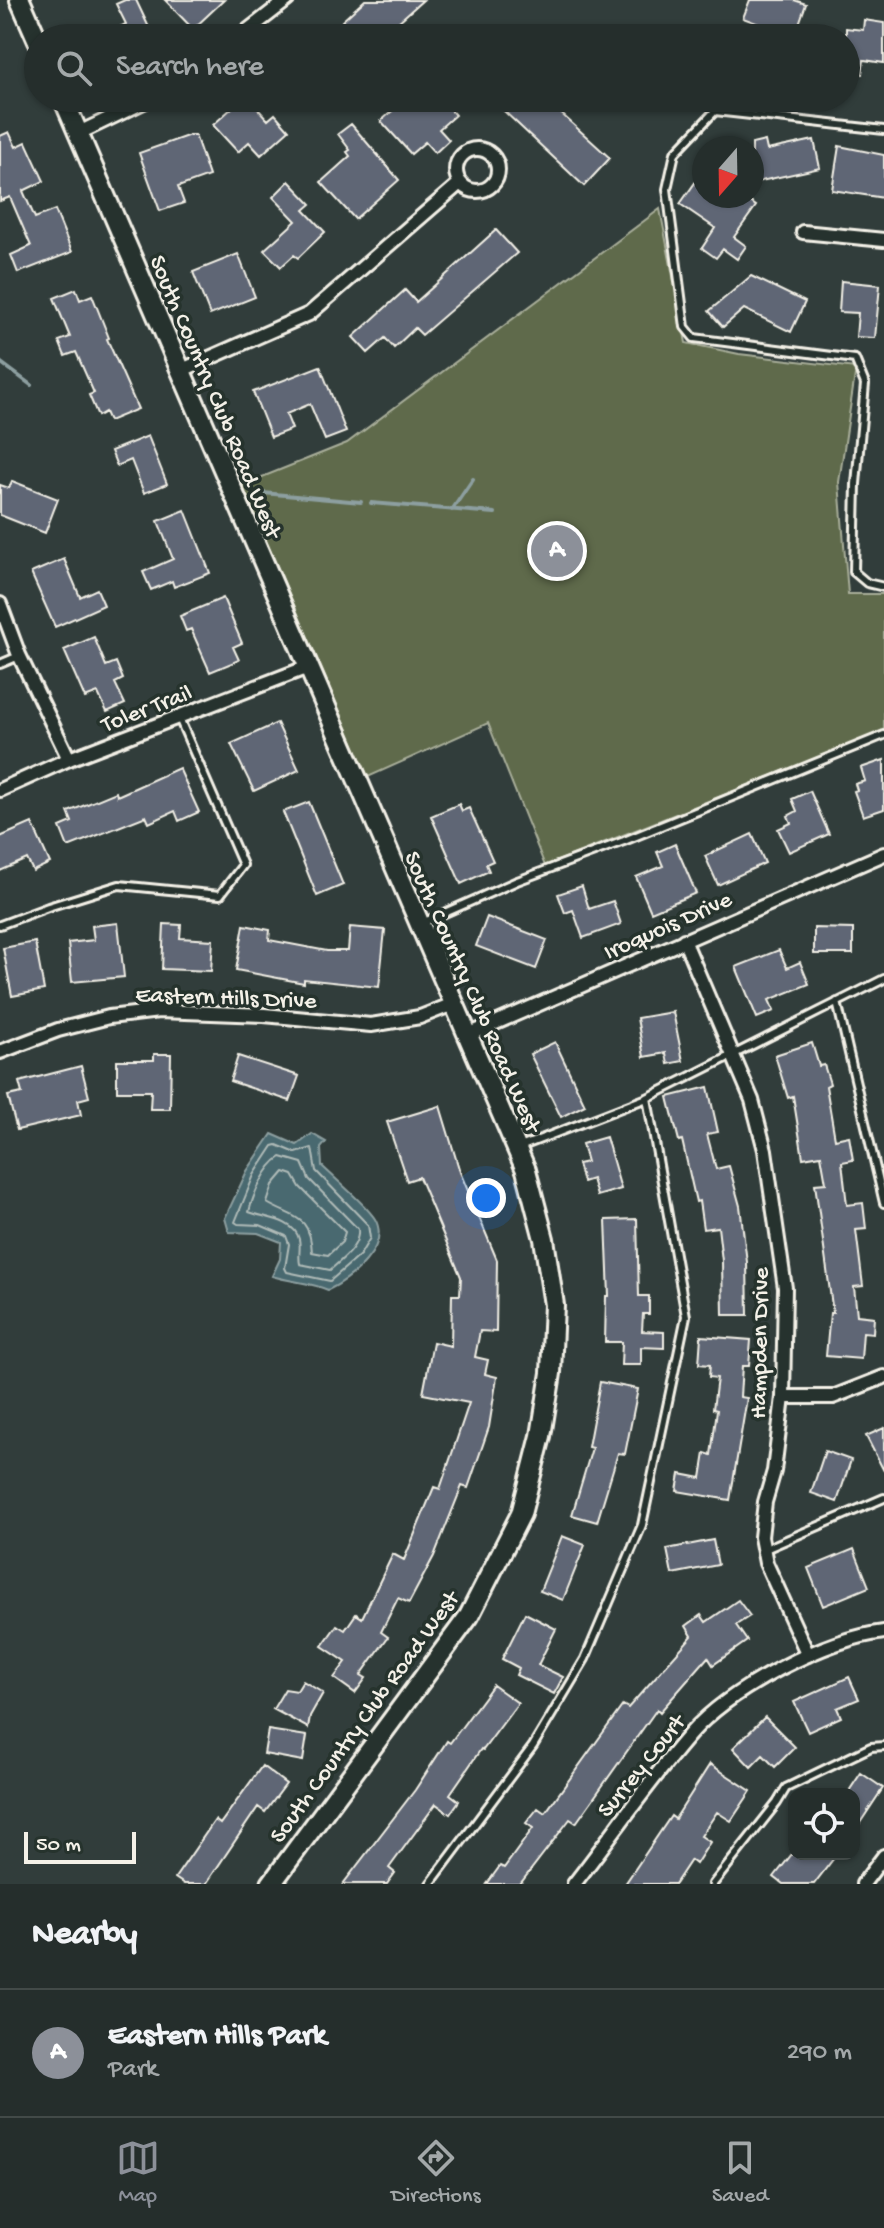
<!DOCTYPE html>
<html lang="en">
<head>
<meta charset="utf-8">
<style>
	:root { --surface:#252e2c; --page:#2d3634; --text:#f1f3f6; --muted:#a3a8a9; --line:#424a48; --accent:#8c9099 }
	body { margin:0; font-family:"Gochi Hand",sans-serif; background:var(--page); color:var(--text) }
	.controls { position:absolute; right:24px; bottom:24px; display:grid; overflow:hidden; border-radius:16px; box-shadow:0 2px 6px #0004 }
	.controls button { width:72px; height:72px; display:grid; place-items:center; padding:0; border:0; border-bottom:2px solid var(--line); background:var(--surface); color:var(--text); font:40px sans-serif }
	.compass { position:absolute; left:692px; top:136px; width:72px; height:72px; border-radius:50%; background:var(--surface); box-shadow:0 2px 6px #0004; rotate:200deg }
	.scale { position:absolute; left:24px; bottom:20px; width:112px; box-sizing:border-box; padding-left:8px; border:4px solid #f4f1e8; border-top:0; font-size:22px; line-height:28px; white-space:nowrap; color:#f4f1e8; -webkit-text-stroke:6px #26332d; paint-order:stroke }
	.you { position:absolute; left:486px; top:1198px; width:28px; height:28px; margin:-20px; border:6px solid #fff; border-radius:50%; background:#1a73e8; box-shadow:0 0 0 12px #1a73e833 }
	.badge { display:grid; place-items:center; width:52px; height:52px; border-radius:50%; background:var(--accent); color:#fff; font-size:26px; font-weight:700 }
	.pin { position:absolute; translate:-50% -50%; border:4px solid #fff; box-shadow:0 2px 8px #0006 }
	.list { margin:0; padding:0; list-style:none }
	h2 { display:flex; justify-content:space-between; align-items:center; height:104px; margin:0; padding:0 32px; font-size:34px }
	h2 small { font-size:26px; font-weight:400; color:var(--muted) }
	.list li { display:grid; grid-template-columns:52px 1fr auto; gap:24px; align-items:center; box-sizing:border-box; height:128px; padding:0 32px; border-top:2px solid var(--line) }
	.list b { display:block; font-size:30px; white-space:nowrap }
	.list p { margin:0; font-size:26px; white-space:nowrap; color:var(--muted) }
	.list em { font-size:26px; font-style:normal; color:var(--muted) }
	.icon { flex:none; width:44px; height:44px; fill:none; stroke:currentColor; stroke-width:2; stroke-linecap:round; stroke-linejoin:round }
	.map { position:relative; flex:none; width:884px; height:1884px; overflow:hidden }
	.search { position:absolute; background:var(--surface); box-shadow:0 2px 6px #0004; left:24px; right:24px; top:24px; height:88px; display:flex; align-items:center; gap:20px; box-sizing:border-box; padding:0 28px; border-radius:44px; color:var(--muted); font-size:30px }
	.sheet { height:232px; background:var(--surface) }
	nav { display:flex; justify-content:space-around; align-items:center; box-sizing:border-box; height:112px; border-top:2px solid var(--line); background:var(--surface); font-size:22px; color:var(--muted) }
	nav a { display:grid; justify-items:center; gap:4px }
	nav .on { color:var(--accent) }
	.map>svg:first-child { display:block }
	.green { fill:#5e6a4c; stroke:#a9ae9a; stroke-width:2 }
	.water { fill:#496970; stroke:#8d9fa0; stroke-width:2 }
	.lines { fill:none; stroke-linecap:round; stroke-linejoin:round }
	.shore { stroke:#b0bbb8; stroke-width:2 }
	.stream { stroke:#8d9fa0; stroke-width:4 }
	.building { fill:#5e6674; stroke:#f4f1e8; stroke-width:2 }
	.lane-casing { stroke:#f4f1e8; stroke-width:12 }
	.street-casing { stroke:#f4f1e8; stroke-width:18 }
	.secondary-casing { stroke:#f4f1e8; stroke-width:24 }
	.lane { stroke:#26332d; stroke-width:6 }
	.street { stroke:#26332d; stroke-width:12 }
	.secondary { stroke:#26332d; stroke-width:18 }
	.labels { text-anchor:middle; stroke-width:7; stroke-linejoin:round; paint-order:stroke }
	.street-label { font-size:24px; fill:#f4f1e8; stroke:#26332d }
</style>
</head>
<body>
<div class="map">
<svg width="884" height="1884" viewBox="0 0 884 1884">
	<rect width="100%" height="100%" fill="#313d3b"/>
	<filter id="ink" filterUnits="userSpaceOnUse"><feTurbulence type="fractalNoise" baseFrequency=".0125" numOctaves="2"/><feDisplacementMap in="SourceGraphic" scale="16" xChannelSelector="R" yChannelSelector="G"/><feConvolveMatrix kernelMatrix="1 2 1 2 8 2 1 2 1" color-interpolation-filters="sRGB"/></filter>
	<g filter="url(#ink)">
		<path class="green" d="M660,209L686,343L739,354L856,368L839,482L848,594H884V731L545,866L488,723L368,777L242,485L347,443Z"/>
		<path class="water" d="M272,1134L297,1145L312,1134L326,1142L321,1148L322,1166C335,1179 366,1204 375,1219C391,1247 350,1280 328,1290C310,1282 291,1282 272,1276L280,1259L281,1242L258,1233L229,1232L225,1218L247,1171Z"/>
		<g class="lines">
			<path class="shore" d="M277,1145L296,1153L312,1148L316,1171L368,1225L370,1238L360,1255L330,1281L287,1272L285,1268L289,1244L286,1236L260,1225L238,1224L235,1222L254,1175L273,1146Z
				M281,1157L302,1163L309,1179L358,1229C360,1247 342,1259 330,1270L300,1264C298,1256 301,1247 299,1239C294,1219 264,1218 249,1212C253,1195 266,1166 281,1157Z
				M284,1172L293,1175L300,1187L345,1232L342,1242L328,1255L312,1252C310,1214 294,1219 267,1203L273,1185Z"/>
			<path class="stream" d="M0,362L31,385
				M263,493L361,502
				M371,503L495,513
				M452,510L473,479"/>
		</g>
		<path class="building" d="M125,0H136L154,38H97L126,24L116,4Z
			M165,0H224L193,29Z
			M365,0H423L380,38H358L342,21Z
			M750,0H794L806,4L794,38H767L770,28L743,18Z
			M864,20L884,23V63L864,60L862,74L846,72V28L863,30Z
			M243,98H248L268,120L275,114L289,130L261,155L249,142L238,152L213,125Z
			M407,98H440L455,115L439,129L449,140L435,153L425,142L411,154L381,121Z
			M490,98H544L610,158L584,186Z
			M351,124L399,180L355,219L321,182L350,156L347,152L350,150L338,134Z
			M9,132L16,147L26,142L44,181L23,191L35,218L55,210L72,252L18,273L11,255L31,246L10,197L0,201V136Z
			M190,135H195L209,176L178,187L184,203L160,211L139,153Z
			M814,140L820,168L752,183V144L765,141L767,150Z
			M839,146L884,155V198L832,190Z
			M704,170V196H742L756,206L734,237L746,246L737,259L723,249L716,258L702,248L715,228L680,204Z
			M289,181L311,204L304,210L325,232L298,258L294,255L281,267L264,250L296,221L273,197Z
			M496,230L517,253L422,335L415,328L394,348L385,338L368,353L353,337L405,290L416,302Z
			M238,254L255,297L210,315L193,272Z
			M751,276L805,302L791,332L744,309L723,327L709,311Z
			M841,281L880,285L875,338L856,337L858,313L839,312Z
			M76,289L80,300L92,295L109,338L107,339L138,409L109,421L105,412L98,416L89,395L94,393L76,352L65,356L59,341L70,337L54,298Z
			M320,366L346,432L325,440L310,404L286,414L292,429L271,437L253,392Z
			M148,436L167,484L144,493L131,460L117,466L111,451Z
			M12,481L58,499L45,533L0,515V485L9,488Z
			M185,510L210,573L174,587L172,581L151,590L143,572L173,559L158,521Z
			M64,559L80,597L97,589L104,605L55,627L31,573Z
			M223,598L242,643L233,647L239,660L210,672L191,629L186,631L180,616Z
			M94,637L106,666L116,662L123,679L115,683L125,704L107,712L98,693L85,698L64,650Z
			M277,723L299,770L254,791L231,744Z
			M884,760V809L863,816L854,791L857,790L855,784L865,781L861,768Z
			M179,768L199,812L179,821L175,811L149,823L146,816L68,847L60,827L72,822L68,812L116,792L117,796Z
			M810,791L829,834L789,852L778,829L791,823L788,816L797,811L792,799Z
			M309,802L343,885L317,896L283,812Z
			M459,804L462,811L469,808L493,861L486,864L489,871L461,884L431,816Z
			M32,823L50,863L33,871L27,859L0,871V837Z
			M752,834L765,863L718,885L705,856Z
			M675,844L696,893L651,912L636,877L663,866L657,852Z
			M582,886L589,909L613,901L621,924L583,938L573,910L565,913L558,894Z
			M487,917L547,940L536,969L476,946Z
			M118,923L124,977L72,982L68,943L94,940L92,926Z
			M164,924L181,925L180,938L213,940L211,971L162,969Z
			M244,925L270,930L269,940L327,951H348L350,927L385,930L379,987L304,979V983L236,970Z
			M814,928L853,929V954H814Z
			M35,942L44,990L12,996L3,948Z
			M779,950L787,968L800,962L809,984L769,1000L774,1011L757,1018L736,967Z
			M673,1012L683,1061L668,1064L666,1053L644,1057L637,1018Z
			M555,1042L585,1105L561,1117L530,1054Z
			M812,1043L819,1066L824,1065L830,1084L826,1086L835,1139L849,1136L853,1160L842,1162L847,1205L863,1203L866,1229L856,1230L863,1286L854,1287L857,1315L874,1317L873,1333L863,1332L861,1359L826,1356L830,1313H833L815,1184L826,1183L821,1155L803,1158L793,1096L788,1098L775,1055Z
			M154,1054H171L170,1109H150L151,1091H117V1060H154Z
			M238,1056L299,1076L290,1101L230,1081Z
			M81,1066L89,1097L78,1100L81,1115L17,1130L8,1096L22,1093L19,1082Z
			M708,1087L718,1132L707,1134L716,1169L729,1166L740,1206L747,1262L748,1315H723L722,1261L718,1227L703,1229L699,1201L696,1202L682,1140L679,1141L668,1097Z
			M440,1106L460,1172L497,1260L496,1332L480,1331L475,1357L488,1360L485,1374L497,1377L489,1427L468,1488L462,1486L434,1556L409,1603L398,1598L381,1632L388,1637L361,1675L366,1678L355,1693L334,1678L346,1662L322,1646L337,1625L345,1630L356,1614L362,1618L393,1554L404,1560L434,1487L440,1489L469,1403L423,1394L433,1342L451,1346L452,1295H460L461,1277L419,1177L407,1181L387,1122Z
			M606,1137L621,1189L597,1196L592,1179L583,1182L578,1164L587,1162L582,1144Z
			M637,1219L639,1296H649V1314H643L642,1331L664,1332V1348L641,1347V1365H621L622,1342H605L606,1296H609L606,1220Z
			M701,1336L751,1340L749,1366H742L740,1397L747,1398L730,1500L677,1491L680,1474L701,1478L705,1453L711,1455L717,1410L713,1409L717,1378L709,1377L710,1365L699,1364Z
			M600,1382L638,1389L625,1454L618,1453L597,1522L572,1515L592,1448L588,1447Z
			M884,1428V1471L866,1436Z
			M825,1451L851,1460L837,1502L811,1493Z
			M562,1536L585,1545L563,1600L540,1591Z
			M713,1540L718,1565L672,1574L667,1549Z
			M854,1549L869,1587L823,1606L808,1568Z
			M738,1600L750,1616L736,1625L747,1641L713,1665L708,1657L660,1712L657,1709L576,1823L570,1819L520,1884H487L500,1866L504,1868L533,1828L526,1823L538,1808L545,1813L623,1705L628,1708L692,1636L686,1626L701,1615L706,1622Z
			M525,1613L556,1629L538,1665L563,1677L554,1694L516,1675L519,1668L502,1659Z
			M849,1677L859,1699L837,1708L841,1717L808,1732L794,1702Z
			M303,1681L323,1693L310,1716L308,1728L273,1709L285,1689L297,1691Z
			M493,1685L518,1703L483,1750L481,1749L450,1794L459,1801L450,1814L436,1804L389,1868L395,1873L387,1884H343L415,1790L447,1741L450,1743Z
			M765,1717L795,1747L775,1767L763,1755L751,1767L733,1748Z
			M268,1730L307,1736L303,1761L264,1754Z
			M710,1764L751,1791L731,1821L717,1812L701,1836L710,1842L696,1864L691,1860L675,1884H625L671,1816L675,1819Z
			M262,1766L286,1784L265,1812L258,1807L206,1884H184L175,1878L215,1820L220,1824Z
			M861,1773L883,1788L854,1832V1794H847Z
			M792,1854H837L814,1884H783L774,1877Z"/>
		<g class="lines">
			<g class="lane-casing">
				<path id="lane" d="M884,130L715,111L675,153L667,189L685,327L694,338L855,359L865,384L856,484L854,572L867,583L884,587
					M0,664L19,656
					M422,923L517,881L624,841L884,735
					M0,925L48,907L119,885L220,895L243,865L179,718
					M837,1002L884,1203
					M520,1147L647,1098L884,979
					M763,1550L884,1498
					M430,1884L533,1746L585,1659L642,1525L686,1316L647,1098
					M713,1884L777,1803L786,1788L871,1747L884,1746"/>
			</g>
			<g class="street-casing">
				<path id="street" d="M238,38L287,0
					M79,133L152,98
					M456 170a21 21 0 1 1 42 0a21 21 0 1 1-42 0Z
					M803,232L884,240
					M180,371L309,314L460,183
					M0,604L19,655L69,759
					M0,790L69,759L308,667
					M684,940L752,1100L765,1150L785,1288L783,1397L774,1471L765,1502L761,1537L766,1563L808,1655
					M468,1035L884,854
					M0,1052L58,1030L109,1017L159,1011L264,1015L371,1025L420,1017L453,1004
					M783,1397H833L884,1377
					M574,1884C613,1834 649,1781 691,1733C731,1688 825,1639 884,1632
					M863,1884L884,1856"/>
			</g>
			<g class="secondary-casing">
				<path id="secondary" d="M20,0L38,41
					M63,98L526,1170L544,1239L554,1305L551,1373L541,1436L521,1514L469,1616L271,1884"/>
			</g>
			<use href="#lane" class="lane"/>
			<use href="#street" class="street"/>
			<use href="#secondary" class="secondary"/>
		</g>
	</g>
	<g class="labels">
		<g class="street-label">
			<text transform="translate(217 396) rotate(67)" y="8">South Country Club Road West</text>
			<text transform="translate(146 707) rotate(-21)" y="8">Toler Trail</text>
			<text transform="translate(667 924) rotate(-24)" y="8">Iroquois Drive</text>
			<text transform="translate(474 991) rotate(66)" y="8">South Country Club Road West</text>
			<text transform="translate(226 996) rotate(2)" y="8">Eastern Hills Drive</text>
			<text transform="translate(758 1343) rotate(-89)" y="8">Hampden Drive</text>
			<text transform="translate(363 1716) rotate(-54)" y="8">South Country Club Road West</text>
			<text transform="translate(640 1765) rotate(-51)" y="8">Surrey Court</text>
		</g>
	</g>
</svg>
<div class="controls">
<button><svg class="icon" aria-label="locate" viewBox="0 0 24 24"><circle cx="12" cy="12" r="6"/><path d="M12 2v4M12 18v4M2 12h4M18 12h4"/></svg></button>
</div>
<svg class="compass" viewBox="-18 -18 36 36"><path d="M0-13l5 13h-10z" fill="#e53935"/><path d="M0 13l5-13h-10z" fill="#a3a8a9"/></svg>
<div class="scale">50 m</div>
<div class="you"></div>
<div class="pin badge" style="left:557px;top:551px">A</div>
<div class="search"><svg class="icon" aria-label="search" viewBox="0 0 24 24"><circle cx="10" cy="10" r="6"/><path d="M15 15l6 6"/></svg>Search here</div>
</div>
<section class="sheet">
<h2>Nearby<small></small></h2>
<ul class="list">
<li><span class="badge">A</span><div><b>Eastern Hills Park</b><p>Park</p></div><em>290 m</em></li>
</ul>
</section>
<nav>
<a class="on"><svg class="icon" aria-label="map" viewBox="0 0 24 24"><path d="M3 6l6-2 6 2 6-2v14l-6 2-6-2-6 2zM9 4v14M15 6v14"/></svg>Map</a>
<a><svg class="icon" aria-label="directions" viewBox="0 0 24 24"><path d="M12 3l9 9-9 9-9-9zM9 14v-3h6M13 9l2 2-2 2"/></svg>Directions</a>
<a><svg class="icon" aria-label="saved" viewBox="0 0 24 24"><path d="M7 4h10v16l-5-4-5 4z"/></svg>Saved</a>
</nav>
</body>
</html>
